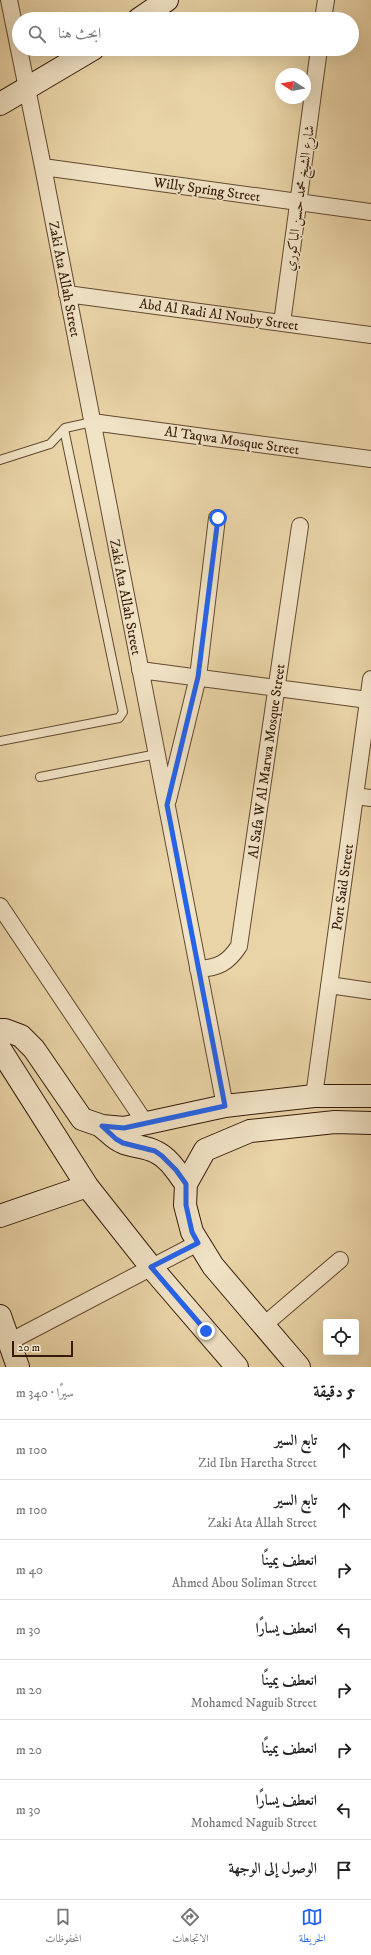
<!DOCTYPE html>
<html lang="ar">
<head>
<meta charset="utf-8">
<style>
	:root { --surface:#fff; --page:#f2f2f2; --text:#222; --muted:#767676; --line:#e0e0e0; --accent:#2563eb }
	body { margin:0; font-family:"IM FELL DW Pica",Amiri,serif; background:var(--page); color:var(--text); direction:rtl }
	.controls { position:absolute; right:12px; bottom:12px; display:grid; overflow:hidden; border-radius:4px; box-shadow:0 4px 16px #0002 }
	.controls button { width:36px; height:36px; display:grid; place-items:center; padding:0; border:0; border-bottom:1px solid var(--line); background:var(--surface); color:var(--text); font:20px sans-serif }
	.compass { position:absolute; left:275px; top:68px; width:36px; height:36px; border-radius:50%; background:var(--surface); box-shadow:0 4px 16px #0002; rotate:281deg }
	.scale { position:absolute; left:12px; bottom:10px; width:61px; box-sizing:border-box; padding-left:4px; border:2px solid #351b09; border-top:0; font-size:11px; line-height:14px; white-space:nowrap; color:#351b09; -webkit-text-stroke:3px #f1e3c6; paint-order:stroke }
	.stop { position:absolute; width:12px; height:12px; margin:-9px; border:3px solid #2563eb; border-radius:50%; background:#fff }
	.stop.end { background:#2563eb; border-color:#fff; box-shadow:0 1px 4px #0008 }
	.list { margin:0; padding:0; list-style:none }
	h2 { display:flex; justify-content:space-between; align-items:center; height:52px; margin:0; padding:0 16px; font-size:17px }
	h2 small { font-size:13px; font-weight:400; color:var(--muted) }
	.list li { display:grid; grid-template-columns:26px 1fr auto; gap:12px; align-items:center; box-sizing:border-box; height:60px; padding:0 16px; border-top:1px solid var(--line) }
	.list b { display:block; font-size:15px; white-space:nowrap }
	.list p { margin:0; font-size:13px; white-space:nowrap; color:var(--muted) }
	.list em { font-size:13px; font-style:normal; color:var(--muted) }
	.icon { flex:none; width:22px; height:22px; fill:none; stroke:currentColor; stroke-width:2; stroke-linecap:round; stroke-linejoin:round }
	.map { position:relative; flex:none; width:371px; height:1367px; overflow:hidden; direction:ltr }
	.search { position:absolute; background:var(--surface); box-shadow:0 4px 16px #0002; left:12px; right:12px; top:12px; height:44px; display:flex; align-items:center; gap:10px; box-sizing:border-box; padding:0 14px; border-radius:22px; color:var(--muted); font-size:15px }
	.sheet { height:532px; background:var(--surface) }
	nav { display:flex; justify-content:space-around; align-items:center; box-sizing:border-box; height:56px; border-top:1px solid var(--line); background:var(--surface); font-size:11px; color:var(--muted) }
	nav a { display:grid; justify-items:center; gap:2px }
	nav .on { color:var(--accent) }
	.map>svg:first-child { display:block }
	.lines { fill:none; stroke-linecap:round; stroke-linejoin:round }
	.service-casing { stroke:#624930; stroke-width:10 }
	.minor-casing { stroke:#624930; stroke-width:18 }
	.secondary-casing { stroke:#351b09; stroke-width:24 }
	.service { stroke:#f1e3c6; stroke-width:8 }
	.minor { stroke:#f1e3c6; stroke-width:16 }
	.secondary { stroke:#f1e3c6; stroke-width:22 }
	.route { stroke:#2563eb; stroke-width:5 }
	.labels { text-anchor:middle; stroke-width:3; stroke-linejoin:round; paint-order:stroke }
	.street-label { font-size:14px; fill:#351b09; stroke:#f1e3c6 }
</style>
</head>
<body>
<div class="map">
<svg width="371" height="1367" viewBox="0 0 371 1367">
	<rect width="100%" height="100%" fill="#e9d4a7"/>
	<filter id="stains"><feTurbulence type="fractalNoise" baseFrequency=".005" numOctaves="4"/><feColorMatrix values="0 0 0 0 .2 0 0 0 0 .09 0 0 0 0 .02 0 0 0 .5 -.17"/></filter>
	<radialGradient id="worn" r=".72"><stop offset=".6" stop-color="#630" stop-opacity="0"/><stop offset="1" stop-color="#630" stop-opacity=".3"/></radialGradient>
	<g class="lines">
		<g class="service-casing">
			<path id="service" d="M0,460L50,444L65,428L92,422
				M0,741L119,718L123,712L64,429
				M40,777L157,754"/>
		</g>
		<g class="minor-casing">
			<path id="minor" d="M9,0L43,167L225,1106
				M323,19L326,0
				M43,167L371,212
				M67,294L371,335
				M282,323L319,49
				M92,422L371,459
				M140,670L368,700
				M355,796L371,798
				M168,800L198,677L217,518
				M0,906L146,1124
				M198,969C218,968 228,963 239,946L300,526
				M329,985L371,991
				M314,1096L371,679
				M264,1325L340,1260
				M9,1342L198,1243"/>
		</g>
		<g class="secondary-casing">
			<path id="secondary" d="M139,19L167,0
				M0,104L93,49
				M0,1030H5L21,1036L34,1049L82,1119L102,1126L124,1128L225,1106L314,1096H371
				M0,1049L87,1186L151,1267L237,1367
				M102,1127C109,1132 114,1139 122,1142C133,1147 145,1146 156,1152C169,1158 177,1172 186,1184
				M0,1216L87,1186
				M0,1316L18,1367
				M299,1367L213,1266L192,1232L185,1205L186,1184L205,1150L250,1131L335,1122L371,1123"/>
		</g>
		<use href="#service" class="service"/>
		<use href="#minor" class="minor"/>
		<use href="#secondary" class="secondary"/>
	</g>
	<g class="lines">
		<path class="route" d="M206,1331L151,1267L198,1243L192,1232L186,1205V1184L176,1170L162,1156L155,1151L123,1143L116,1139L102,1126L124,1128L225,1106L167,805L198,677L218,518"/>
	</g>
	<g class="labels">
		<g class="street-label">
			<text transform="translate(207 189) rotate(8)" y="5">Willy Spring Street</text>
			<text transform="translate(299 198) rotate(-82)" y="5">شارع الشيخ محمد حسن الباكوري</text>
			<text transform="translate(65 279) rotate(79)" y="5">Zaki Ata Allah Street</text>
			<text transform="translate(219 314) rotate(8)" y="5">Abd Al Radi Al Nouby Street</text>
			<text transform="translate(232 440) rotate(8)" y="5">Al Taqwa Mosque Street</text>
			<text transform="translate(126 597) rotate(79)" y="5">Zaki Ata Allah Street</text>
			<text transform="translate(266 761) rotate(-82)" y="5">Al Safa W Al Marwa Mosque Street</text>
			<text transform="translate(342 887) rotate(-82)" y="5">Port Said Street</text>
		</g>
	</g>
	<rect width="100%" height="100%" filter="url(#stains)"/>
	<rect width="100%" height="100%" fill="url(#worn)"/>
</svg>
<div class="controls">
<button><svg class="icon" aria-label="locate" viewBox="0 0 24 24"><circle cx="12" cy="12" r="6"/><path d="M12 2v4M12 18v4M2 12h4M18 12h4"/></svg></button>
</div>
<svg class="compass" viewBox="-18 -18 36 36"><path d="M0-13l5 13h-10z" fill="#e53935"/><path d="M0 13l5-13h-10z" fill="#767676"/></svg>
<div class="scale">20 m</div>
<div class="stop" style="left:218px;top:518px"></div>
<div class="stop end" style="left:206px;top:1331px"></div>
<div class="search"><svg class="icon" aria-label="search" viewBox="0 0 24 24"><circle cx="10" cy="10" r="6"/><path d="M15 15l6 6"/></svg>ابحث هنا</div>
</div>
<section class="sheet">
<h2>5 دقيقة<small>سيرًا · 340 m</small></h2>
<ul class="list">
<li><svg class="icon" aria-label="ahead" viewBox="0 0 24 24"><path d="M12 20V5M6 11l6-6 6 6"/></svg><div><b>تابع السير</b><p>Zid Ibn Haretha Street</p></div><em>100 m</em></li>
<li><svg class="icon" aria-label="ahead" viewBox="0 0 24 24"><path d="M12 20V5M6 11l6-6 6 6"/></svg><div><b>تابع السير</b><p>Zaki Ata Allah Street</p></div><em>100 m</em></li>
<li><svg class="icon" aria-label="right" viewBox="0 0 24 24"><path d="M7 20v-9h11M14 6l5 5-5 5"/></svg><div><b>انعطف يمينًا</b><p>Ahmed Abou Soliman Street</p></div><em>40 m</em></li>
<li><svg class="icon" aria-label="left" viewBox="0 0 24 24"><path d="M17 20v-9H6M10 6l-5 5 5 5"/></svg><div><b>انعطف يسارًا</b></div><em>30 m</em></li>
<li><svg class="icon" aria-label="right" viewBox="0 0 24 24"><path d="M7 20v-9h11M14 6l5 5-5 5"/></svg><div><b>انعطف يمينًا</b><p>Mohamed Naguib Street</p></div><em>20 m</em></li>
<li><svg class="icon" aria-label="right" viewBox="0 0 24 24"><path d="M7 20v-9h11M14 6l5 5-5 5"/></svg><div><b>انعطف يمينًا</b></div><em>20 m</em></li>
<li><svg class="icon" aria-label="left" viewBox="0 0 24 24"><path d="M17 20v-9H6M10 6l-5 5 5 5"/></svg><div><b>انعطف يسارًا</b><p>Mohamed Naguib Street</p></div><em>30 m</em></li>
<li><svg class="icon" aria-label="arrive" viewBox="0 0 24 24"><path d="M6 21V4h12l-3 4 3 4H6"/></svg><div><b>الوصول إلى الوجهة</b></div></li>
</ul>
</section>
<nav>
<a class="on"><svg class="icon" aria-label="map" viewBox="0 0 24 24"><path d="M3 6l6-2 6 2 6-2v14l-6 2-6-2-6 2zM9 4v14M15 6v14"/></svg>الخريطة</a>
<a><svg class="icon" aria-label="directions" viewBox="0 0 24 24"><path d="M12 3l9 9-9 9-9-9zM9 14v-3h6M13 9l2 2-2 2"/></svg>الاتجاهات</a>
<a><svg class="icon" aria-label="saved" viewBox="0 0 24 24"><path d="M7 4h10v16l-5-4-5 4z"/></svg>المحفوظات</a>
</nav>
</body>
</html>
